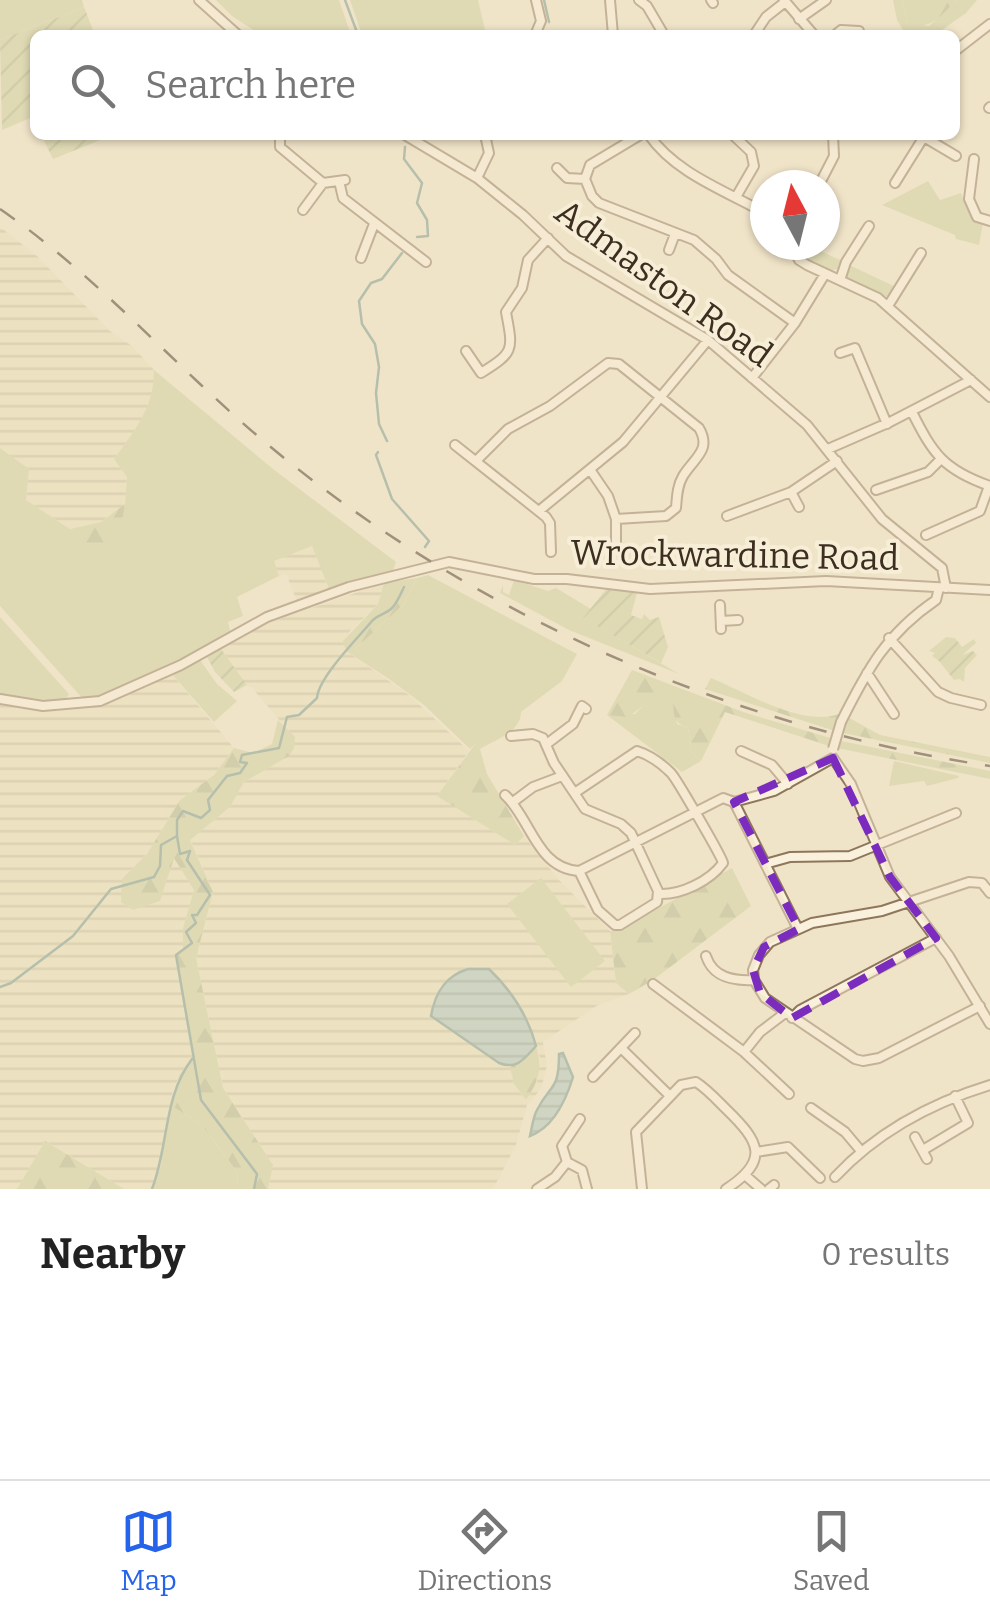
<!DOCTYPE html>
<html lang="en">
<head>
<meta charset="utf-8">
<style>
	:root { --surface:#fff; --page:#f2f2f2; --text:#222; --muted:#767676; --line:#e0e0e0; --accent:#2563eb }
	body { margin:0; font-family:Bitter,serif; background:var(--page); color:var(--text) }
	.compass { position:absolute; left:750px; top:170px; width:90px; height:90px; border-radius:50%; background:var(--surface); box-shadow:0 2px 8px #0004; rotate:353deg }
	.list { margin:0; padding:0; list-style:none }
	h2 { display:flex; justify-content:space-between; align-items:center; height:130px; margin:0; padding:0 40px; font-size:42px }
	h2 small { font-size:32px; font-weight:400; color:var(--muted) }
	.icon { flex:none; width:55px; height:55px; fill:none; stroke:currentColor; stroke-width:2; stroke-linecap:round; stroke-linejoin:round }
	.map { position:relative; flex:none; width:990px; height:1189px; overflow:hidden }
	.search { position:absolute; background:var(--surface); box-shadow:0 2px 8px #0004; left:30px; right:30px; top:30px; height:110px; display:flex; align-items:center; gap:25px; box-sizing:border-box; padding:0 35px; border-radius:15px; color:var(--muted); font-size:38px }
	.sheet { height:290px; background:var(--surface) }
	nav { display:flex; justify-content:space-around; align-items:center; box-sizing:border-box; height:140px; border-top:2px solid var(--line); background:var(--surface); font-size:28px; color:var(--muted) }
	nav a { display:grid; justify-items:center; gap:5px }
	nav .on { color:var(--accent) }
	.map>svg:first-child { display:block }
	.farmland { fill:url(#farmland-rules); fill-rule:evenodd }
	.green { fill:#c9cf9b }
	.forest { fill:url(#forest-firs) }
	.garden { fill:url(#garden-furrows) }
	.water { fill:url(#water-rules); stroke:#6f938a; stroke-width:2.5 }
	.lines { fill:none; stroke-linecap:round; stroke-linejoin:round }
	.stream { stroke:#6f938a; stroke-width:2.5 }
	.minor-casing { stroke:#8d765c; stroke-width:12 }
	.minor { stroke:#faf1dc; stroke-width:8 }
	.rail { stroke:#3d2e20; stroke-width:2.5; stroke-dasharray:18 18; stroke-linecap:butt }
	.minor-bridge-casing { stroke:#8d765c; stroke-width:12; stroke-linecap:butt }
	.minor-bridge { stroke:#faf1dc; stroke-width:8 }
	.marked { fill:none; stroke:#7b2cbf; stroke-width:8; stroke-dasharray:20 12; stroke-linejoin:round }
	.labels { text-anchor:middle; stroke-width:8; stroke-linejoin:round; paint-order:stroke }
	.street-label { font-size:35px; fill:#3d2e20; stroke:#f7eed8 }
</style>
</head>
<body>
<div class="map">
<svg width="990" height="1189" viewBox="0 0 990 1189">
	<defs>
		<pattern id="farmland-rules" width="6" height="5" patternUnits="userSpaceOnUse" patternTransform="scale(2.5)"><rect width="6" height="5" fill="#e6deb5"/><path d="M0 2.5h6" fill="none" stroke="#c6bf9b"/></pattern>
		<pattern id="forest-firs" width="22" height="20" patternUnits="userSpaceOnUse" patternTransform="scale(2.5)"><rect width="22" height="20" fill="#c9cf9b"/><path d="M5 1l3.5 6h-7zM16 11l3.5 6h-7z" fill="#aeb285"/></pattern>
		<pattern id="garden-furrows" width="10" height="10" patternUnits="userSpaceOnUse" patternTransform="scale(2.5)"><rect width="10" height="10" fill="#c9cf9b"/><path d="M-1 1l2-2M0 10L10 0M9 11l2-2" fill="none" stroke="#aeb285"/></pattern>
		<pattern id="water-rules" width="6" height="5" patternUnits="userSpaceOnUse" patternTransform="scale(2.5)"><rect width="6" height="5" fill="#a9c4bc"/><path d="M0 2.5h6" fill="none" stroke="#8ba098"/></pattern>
	</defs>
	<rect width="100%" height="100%" fill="#f0e4c8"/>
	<path class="farmland" d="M0,227L37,256L110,331L132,346L154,370V389L148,413L114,459L127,477L125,504L101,522L70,529L26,500L28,469L0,448Z
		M312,546L329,589L297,601L286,574L279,576L273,561Z
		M384,583L378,604L349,632L346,651L409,695L469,751L437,796L514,844L524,836L559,880L610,931L616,983L629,994L598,1005L543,1042L547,1066L541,1089L527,1105L516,1145L493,1189H268L273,1165L223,1088L196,958L213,892L190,839L230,807L244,782L288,756L294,737L252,688L247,686L221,649L254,628ZM468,968L489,969L505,985L532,1033L540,1058L537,1082L526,1100L514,1084L512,1068L488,1056L431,1016L440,987L457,973Z
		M171,673L234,748L214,775L180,800L147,854L122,879L174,857L195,890L183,928V949L176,955L194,1057L179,1075L172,1095L161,1165L152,1189H124L45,1141L17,1189H0V703L58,709L88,706L109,701Z"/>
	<path class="green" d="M0,0H82L84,7L0,40Z
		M216,0H339L351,35H261L232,16Z
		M350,0H478L485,30L491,35H362Z
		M893,0H902L908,23L929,26L957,0H977L966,13L935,35H906L897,20Z
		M928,181L940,200L961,193L971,218L983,223L979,245L956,239L955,235L882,205Z
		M795,245H808L842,261L839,269C821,274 802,262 795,245Z
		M847,264L896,287L890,296H881L847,279Z
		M154,370L273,469L396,562L392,573L329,589L312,546L274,561L279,576L237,597L243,616L228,622L230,631C218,637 208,646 196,653C168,669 113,696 83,699L0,606V448L29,469L26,500L76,533L112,572L125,504L127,477L114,459C135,430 154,408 154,370Z
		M428,575L577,654L562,681L521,712C521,732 495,740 480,749L475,744L470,749L424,705L389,679L392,674L355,649L404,604L417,578Z
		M514,580L548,591L556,588L591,609L584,618L679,674L569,630L500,593L503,585V592L509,595Z
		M0,617L69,694L65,701L38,702L0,696Z
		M200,660L217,684L237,701L214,722L171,673Z
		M663,702L673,703L677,724L688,728L692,752L701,761L682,772L607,715L635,714L643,706Z
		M894,761L959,776L958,778L927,786L924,781L889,786Z
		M541,878L605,961L571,987L507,904Z
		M170,1105L201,1124L238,1173L237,1189H152L161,1165Z"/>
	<path class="forest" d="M902,0H957C941,15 930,32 908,23Z
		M125,504L113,573L70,529L101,522Z
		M417,578L404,604L355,649L393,673L389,679L346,651L343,641L378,604L384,583Z
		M632,670L746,713L834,739L832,747L725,712L701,761L692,752L688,728C674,723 674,717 673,703L643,706L628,717L607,715Z
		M711,678C748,693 804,729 842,713L835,731L705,689Z
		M846,716L880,735L990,757V763L843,733Z
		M278,720L295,737L294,748L289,756L244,782L230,807L190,840L213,892L196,958L223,1088L273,1165L268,1189H237L238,1173L201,1124L170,1105L179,1075L194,1057L176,955L183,949V928L194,890L174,858L160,901L133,910L121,902L122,879L147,854L180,800L214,775L234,748L253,753L272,744Z
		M841,741L990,771V779L837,748Z
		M475,744L480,749L487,774L524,836L515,845L437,796Z
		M732,868L751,906L653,980L629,994L616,983L610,931H617Z
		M536,1046C543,1068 539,1081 526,1100L514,1084L510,1067L520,1063Z
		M45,1141L124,1189H17Z"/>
	<path class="garden" d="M84,7L95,35H35V116L2,130L0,40Z
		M41,135H113L53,159Z
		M607,588L637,593L631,615L642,619L644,614L650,620L659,617L668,647L661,663L583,618Z
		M946,637L955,638L962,647L974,639L976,643L962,655L973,651L977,655L965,668L964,682L960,679L954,680L939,661L932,656L935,653L929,651Z
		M221,649L247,685L234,692L215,672L207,657Z"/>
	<path class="water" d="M468,969H489C511,990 528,1016 536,1046C524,1059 517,1070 499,1063L431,1016C435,993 445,976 468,969Z
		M563,1053L573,1077C566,1100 554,1127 530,1136C532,1128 533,1117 537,1110C551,1083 559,1091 559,1054Z"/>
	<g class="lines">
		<path class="stream" d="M345,0L358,35
			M544,0L549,22
			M405,147L404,159L422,183L417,203L427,220L428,236L417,237
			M387,441L379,424L376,393L379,367L375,344L362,324L359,301L371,283L382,279L402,253
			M378,452L376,455L392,499L429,541L425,547
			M177,836L180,854L190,851L187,860L210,895L197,915H192L196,923L186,932L192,943L176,955L201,1100L257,1174L254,1189
			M0,987L11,983L73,936L111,889L154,877L160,866L161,845L177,836V820L183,811L201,818L210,810L208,800L227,776L240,773L247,763L240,762L242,755L279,748L287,717L299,715L317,698C318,678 357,639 372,621C377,615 386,614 392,608C397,603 401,593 404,587
			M152,1189C169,1145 163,1097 192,1059"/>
		<g class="minor-casing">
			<path id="minor" d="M199,0L238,35
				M610,0L613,35
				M639,0L647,6L664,35
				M711,0L713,3
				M784,0L814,35
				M799,19L826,0
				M535,35L541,21L536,0
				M754,35L766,17L785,2
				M835,35L841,30L859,31L860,35
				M955,51L990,24
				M989,108L990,107
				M280,135V147L323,183L345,180
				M405,135L477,178L523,215L566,256L708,340L807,425L882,519L942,568L946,588
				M640,135L590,165L585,179L592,196L599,203L694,240L716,259L728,275L795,323
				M649,135C675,173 726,191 765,213
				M733,135L751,152L754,166L736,197
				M924,137L956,156
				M974,159L969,199L977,217L990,221
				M557,168L567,178L585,179
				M477,178L489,153L485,135
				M339,181L343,198L426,262
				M895,183L925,135
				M819,185L834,156L833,135
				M303,210L323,183
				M792,245L799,260L807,265L878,298L990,397
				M669,250L675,234
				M361,258L374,224
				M840,280L846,262L869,226
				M888,306L921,253
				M466,351L481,373C515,352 513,350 506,312L522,288L528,260L548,238
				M840,353L855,348L887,424
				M752,378L795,323L825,274
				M912,412C933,454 944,470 990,486
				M455,445L546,517L550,523L551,552
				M828,449L890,422L971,380
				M476,461L508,429L550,406L608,363L619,364L699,428C712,450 694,458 683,476C677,486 677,497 676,508L666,516L616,519L608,496L591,471
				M876,490L928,472L940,460
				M791,492L799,507
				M540,510L623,442L708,340
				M727,516L791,492L837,461
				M926,535L980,511L989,486
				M616,542V519
				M720,605L721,629
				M721,621L738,620
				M889,638L938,692L951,698L981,705
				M867,673L894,714
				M0,699L43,706L100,701L181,665L267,617L349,587L449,562L534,579H567L650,589L826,581L990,590
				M841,722C867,670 886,634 936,600L939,588
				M511,736L533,734L543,738L554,763L585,809L621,824L631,833L658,891L657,902L620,925H615L598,910L579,871
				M548,743L573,724L582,706L586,709
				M741,751L772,765L788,784
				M833,758L851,784L890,877L949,956L990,1024
				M576,792L637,751C650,755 661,763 671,773C676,778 722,857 723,863C710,881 681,895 659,894
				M505,795C531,819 537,869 579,871
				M513,802L533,787L562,776
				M734,802L798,929
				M734,802L774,791L833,758
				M765,864L790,857L850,856L956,813
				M579,871L723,798L734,802
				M706,956C713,978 734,981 754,980
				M653,984L744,1052L789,1094
				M980,1006L879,1058L863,1061L855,1059L765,998L754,980L753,970L759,955L770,942L812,923L882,911L969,882L982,883L990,893
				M792,1018L800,1010L936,938
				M621,1048L669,1095
				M744,1052L760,1032L785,1013
				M593,1077L635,1033
				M811,1108L845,1132L861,1151
				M915,1137L927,1159
				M923,1150L968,1123L955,1096
				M756,1152L788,1147L820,1178
				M567,1162L582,1170L587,1189
				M746,1176L761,1189
				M835,1177C878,1131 931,1103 990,1085
				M537,1189L555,1177L567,1162L562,1146L580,1119
				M642,1189L636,1132L681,1085L696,1082C707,1089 716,1099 726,1109C759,1141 771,1160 726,1189
				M769,1189L774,1185"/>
		</g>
		<use href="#minor" class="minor"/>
		<path class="rail" d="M0,209C102,279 182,375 278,453C480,618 732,727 990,766"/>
		<g class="minor-bridge-casing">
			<path id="minor-bridge" d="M833,749L841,722"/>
		</g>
		<use href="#minor-bridge" class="minor-bridge"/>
	</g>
	<path d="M0 0H990V1189H0ZM833,758L890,877L936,938L792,1018L760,993L753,970L764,947L799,929L734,802Z" fill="#f0e4c8" fill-opacity=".55" fill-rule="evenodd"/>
	<path class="marked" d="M833,758L890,877L936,938L792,1018L760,993L753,970L764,947L799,929L734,802Z"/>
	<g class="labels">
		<g class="street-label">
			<text transform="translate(664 283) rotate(36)" y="12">Admaston Road</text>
			<text transform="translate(735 555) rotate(1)" y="12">Wrockwardine Road</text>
		</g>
	</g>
</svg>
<svg class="compass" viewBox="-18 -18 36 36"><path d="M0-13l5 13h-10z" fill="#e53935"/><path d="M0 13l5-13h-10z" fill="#767676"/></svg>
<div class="search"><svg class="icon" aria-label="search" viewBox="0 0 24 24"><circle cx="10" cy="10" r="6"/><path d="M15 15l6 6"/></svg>Search here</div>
</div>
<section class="sheet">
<h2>Nearby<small>0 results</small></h2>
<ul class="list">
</ul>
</section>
<nav>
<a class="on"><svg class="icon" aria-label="map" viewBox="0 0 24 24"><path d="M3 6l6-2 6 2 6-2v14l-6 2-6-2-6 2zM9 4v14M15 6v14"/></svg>Map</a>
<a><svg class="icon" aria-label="directions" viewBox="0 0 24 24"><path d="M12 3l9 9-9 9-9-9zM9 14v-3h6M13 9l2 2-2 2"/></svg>Directions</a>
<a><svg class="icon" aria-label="saved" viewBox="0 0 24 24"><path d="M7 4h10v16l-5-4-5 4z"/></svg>Saved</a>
</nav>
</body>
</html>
